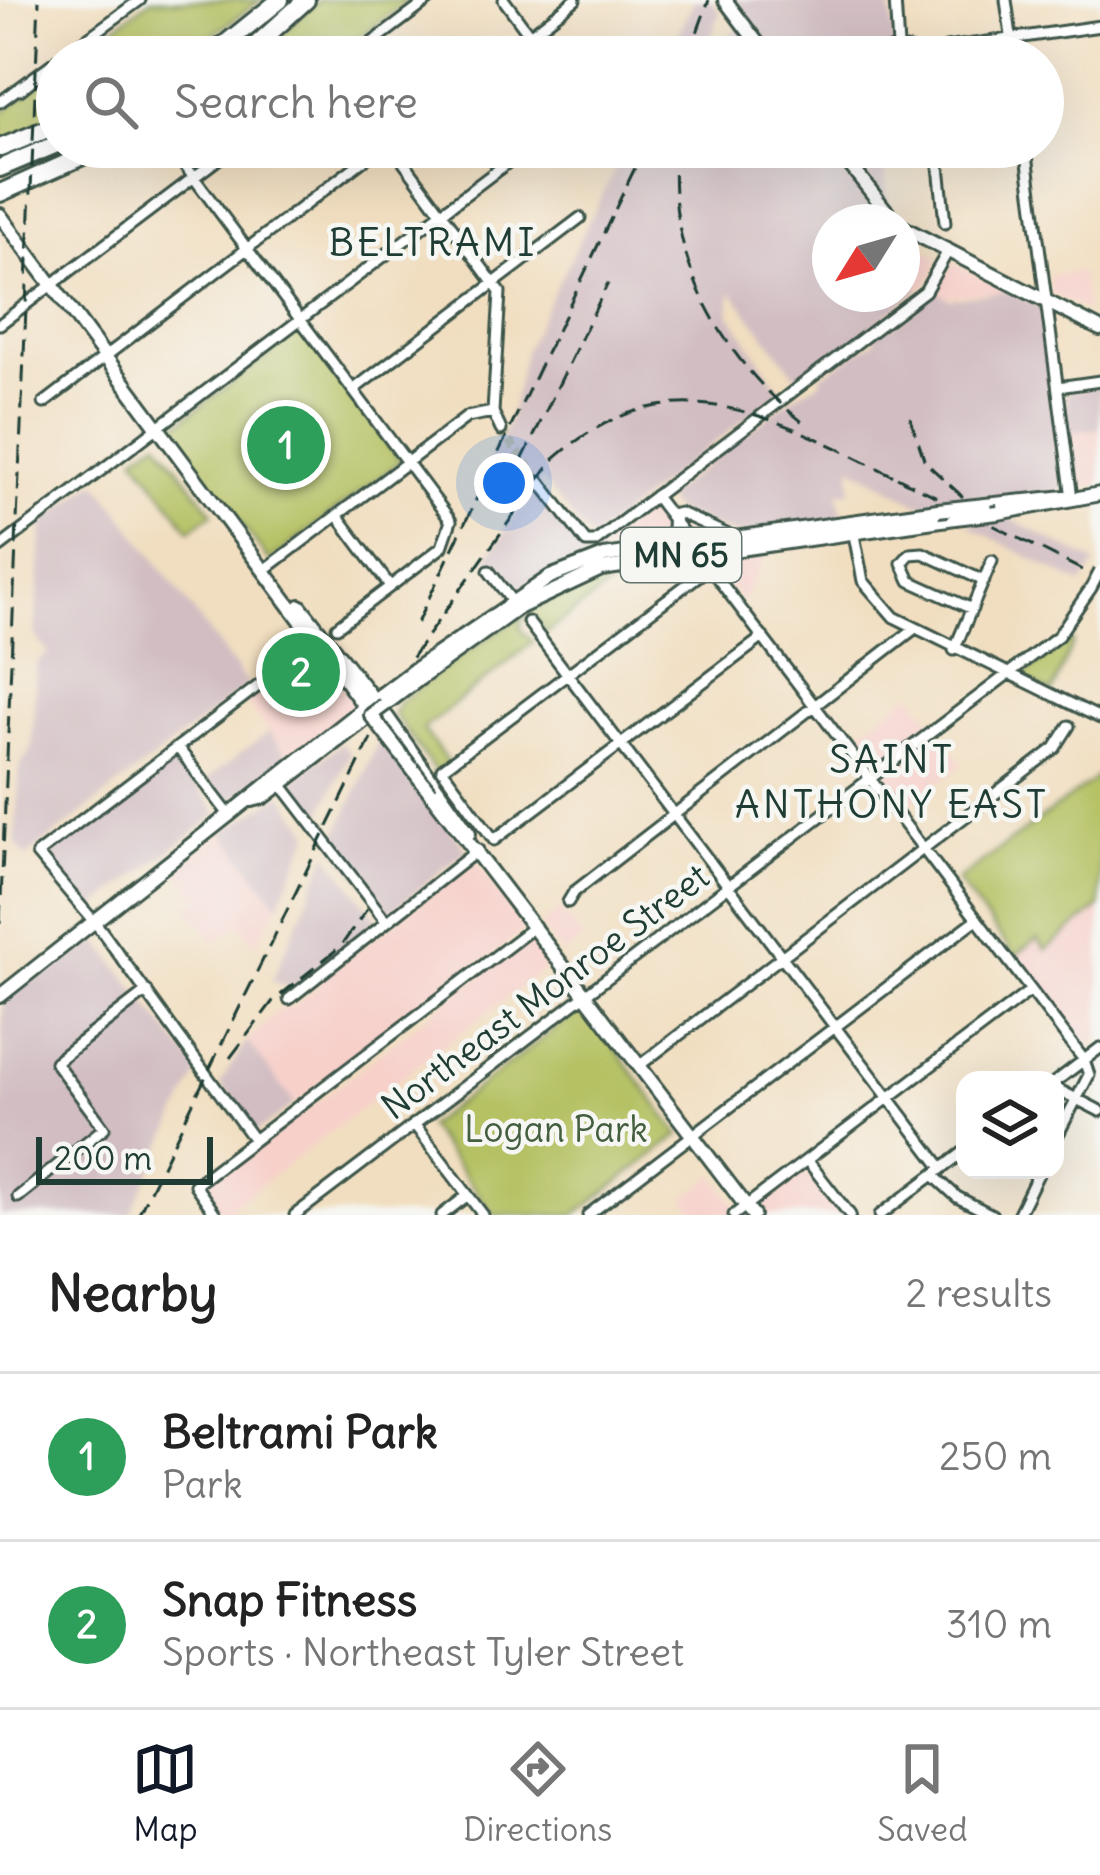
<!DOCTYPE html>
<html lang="en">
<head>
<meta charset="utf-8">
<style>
	:root { --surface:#fff; --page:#f2f2f2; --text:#222; --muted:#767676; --line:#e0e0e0; --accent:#111827 }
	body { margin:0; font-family:Delius,sans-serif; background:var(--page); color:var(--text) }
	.controls { position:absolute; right:36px; bottom:36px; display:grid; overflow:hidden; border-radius:24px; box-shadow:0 12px 48px #0002 }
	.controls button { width:108px; height:108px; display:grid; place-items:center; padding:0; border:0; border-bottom:3px solid var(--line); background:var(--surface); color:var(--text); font:60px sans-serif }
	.compass { position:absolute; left:812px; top:204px; width:108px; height:108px; border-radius:50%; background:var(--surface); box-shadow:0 12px 48px #0002; rotate:233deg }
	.scale { position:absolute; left:36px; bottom:30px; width:177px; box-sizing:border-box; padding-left:12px; border:6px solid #1f3d34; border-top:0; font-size:33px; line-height:42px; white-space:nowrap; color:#1f3d34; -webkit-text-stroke:9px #f6f6f2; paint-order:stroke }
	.you { position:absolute; left:504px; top:483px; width:42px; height:42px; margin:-30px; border:9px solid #fff; border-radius:50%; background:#1a73e8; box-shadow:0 0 0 18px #1a73e833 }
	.badge { display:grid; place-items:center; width:78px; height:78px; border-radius:50%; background:var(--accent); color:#fff; font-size:39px; font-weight:700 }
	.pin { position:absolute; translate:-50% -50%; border:6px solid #fff; box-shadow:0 3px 12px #0006 }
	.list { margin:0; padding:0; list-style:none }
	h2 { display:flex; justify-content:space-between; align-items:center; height:156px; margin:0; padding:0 48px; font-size:51px }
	h2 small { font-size:39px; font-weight:400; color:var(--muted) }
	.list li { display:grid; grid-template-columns:78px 1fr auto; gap:36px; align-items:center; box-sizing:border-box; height:168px; padding:0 48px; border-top:3px solid var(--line) }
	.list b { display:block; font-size:45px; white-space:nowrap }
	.list p { margin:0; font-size:39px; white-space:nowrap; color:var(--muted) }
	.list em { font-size:39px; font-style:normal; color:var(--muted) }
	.icon { flex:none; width:66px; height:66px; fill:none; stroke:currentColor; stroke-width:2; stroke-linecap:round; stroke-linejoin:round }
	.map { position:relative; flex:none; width:1100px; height:1215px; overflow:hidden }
	.search { position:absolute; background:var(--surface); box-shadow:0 12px 48px #0002; left:36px; right:36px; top:36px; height:132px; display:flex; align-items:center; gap:30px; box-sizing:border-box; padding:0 42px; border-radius:66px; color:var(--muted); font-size:45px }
	.sheet { height:492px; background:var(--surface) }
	nav { display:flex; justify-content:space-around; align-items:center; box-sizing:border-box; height:168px; border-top:3px solid var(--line); background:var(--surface); font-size:33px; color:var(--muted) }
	nav a { display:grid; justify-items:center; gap:6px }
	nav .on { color:var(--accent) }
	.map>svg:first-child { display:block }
	.built { fill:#f7d0ca }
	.industrial { fill:#d2bec2 }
	.green { fill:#b5c163; stroke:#6a7f4c; stroke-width:3 }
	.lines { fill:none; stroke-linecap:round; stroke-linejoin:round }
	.minor-tunnel { stroke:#c7bea4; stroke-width:9; stroke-dasharray:9 4.5; stroke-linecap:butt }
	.minor-casing { stroke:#3e5549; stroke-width:15 }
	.major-casing { stroke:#3e5549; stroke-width:18 }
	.highway-casing { stroke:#3e5549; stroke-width:22 }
	.minor { stroke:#fff; stroke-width:9 }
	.major { stroke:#fff; stroke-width:12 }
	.highway { stroke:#fff; stroke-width:16 }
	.rail { stroke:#1f3d34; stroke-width:3; stroke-dasharray:18 9; stroke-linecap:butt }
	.minor-bridge-casing { stroke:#3e5549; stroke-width:15; stroke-linecap:butt }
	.major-bridge-casing { stroke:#3e5549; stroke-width:18; stroke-linecap:butt }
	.minor-bridge { stroke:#fff; stroke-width:9 }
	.major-bridge { stroke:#fff; stroke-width:12 }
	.labels { text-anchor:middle; stroke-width:9; stroke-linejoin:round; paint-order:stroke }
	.shield { fill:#f6f6f2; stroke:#60746d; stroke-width:3 }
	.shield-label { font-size:33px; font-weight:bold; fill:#1f3d34 }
	.street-label { font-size:36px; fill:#1f3d34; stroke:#f6f6f2 }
	.park-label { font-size:36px; fill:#445e40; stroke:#f6f6f2 }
	.neighbourhood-label { font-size:39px; letter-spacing:3px; fill:#1f3d34; stroke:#f6f6f2 }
</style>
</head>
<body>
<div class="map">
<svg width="1100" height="1215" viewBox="0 0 1100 1215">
	<rect width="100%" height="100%" fill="#f6f6f2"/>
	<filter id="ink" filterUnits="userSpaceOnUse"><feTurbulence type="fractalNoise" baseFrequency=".00833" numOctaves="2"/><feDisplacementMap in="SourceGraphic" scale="24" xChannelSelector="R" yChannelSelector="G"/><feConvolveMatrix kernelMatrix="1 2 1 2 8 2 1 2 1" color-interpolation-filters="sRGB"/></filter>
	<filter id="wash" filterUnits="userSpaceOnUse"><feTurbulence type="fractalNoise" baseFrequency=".004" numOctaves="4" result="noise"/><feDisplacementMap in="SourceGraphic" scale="48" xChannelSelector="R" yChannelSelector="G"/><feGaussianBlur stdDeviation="2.7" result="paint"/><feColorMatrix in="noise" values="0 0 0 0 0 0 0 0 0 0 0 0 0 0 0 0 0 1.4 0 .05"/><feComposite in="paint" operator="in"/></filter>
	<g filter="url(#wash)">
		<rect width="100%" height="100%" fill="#f1dec0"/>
		<path class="built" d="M918,244L939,259L930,281L919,290L902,268V256Z
			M953,263L1008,291L942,297L934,289Z
			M1080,272L1087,312L1051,293L1049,276Z
			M1100,428V484L1080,487L1069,432Z
			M652,506L671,525L664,542L596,555L595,548Z
			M763,547L767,555L742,603L708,560L712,554Z
			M314,650L353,698V710L290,759L245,701Z
			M911,693L935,724L868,769L847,742Z
			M940,732L963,764L900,811L880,778Z
			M224,832L278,905L256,945L240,924L215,942L189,907L199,900L176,868Z
			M476,861L525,930L295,1104L247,1041L286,1004L290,1008L320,985L318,980L464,871V865Z
			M1100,907V1034L1085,1050L1016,957L1039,940L1047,949Z
			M560,909L583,939L563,955L541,925Z
			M531,935L555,961L221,1215L203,1184L283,1129Z
			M804,1170L842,1215H759L756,1206Z
			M715,1175L737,1209L729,1215H698L685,1198Z"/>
		<path class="industrial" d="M694,0H711L720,12L707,51L740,28L761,57H668Z
			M732,0H889L895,43L888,51L845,57H776Z
			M626,147H828L885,222H830V294H902V268L919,290L800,381L732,292L729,312L781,391L591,539L541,480L537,487L583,547L595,548L596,555L511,593L488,557L529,494L490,461L509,420L525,349Z
			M844,147H884L887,205Z
			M934,289L949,299L1008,291L1041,307L1065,487L1062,491L920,505L851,466V491L838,493L843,518L735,535L671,509L665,497L794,396L821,382V376L876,340L873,336L885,326L892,327L923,304L919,301Z
			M1100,386V428L1069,432L1066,392Z
			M97,481L248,685L26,857L15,843L20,765L32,749L36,664L48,653L35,634L43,522Z
			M1009,518L1096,563L1082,585L966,524Z
			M269,732L290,759L226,804L207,779Z
			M380,738L467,850L388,914L333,844Z
			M342,743L350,754L317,823L290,782Z
			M175,756L218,814L90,911L45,857Z
			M282,794L311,832L278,905L224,832Z
			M328,854L379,922L295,989L272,981Z
			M92,933L199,1071L130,1215H0L3,1000Z
			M247,1041L295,1104L256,1133L220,1083Z"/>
		<path class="green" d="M150,0H261L183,57H75Z
			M319,0H409L335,57H307L302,52L293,57H256Z
			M57,71V120L0,144V114Z
			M302,330L401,461L269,561L170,429Z
			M158,440L213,513L190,530L135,456Z
			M635,567L546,633L534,617H522L520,629L533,642L423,729L448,763L436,773L394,714L399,702C473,647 544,591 635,567Z
			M1068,641L1073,642L1052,692L1024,681L1026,673Z
			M1100,775V907L1046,950L1037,939L1015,956L957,881Z
			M584,1007L680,1135L575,1215H494L427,1126Z"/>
	</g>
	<g filter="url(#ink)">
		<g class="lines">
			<path class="minor-tunnel" d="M501,430L540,482"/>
			<g class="minor-casing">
				<path id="minor" d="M504,0L546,57
					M895,0L898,47
					M1006,0L1014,57
					M62,57L140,0
					M353,57L429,0
					M501,57L575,0
					M647,57L657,49
					M872,57L898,47L935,57
					M935,57L946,48L1100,26
					M20,90L53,63
					M0,102L57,60
					M171,147L451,521L442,547L337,627
					M393,147L500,292L493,412L501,430
					M937,147L945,223
					M1026,147L1072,498
					M0,324L234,147
					M1058,387L1100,381
					M353,390L580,218
					M44,403L381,147
					M540,482L586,542H595L925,291L948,251
					M655,496L1084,1060L1089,1075L1055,1140
					M337,515L390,586
					M670,515L680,513L733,537
					M853,530L863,581L894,617L1100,718
					M0,547L528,147
					M710,567L442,769L494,840L763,637
					M266,569L467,417L493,412
					M489,571L514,604
					M972,609L910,581L902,563L910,554L923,553L984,581
					M528,622L942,1168
					M954,650L992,561
					M178,748L230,816
					M281,784L386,921
					M568,902L574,892L914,629
					M289,999L478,850
					M640,1065L1055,748L1069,726
					M1055,1082L1100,1048
					M1055,1088L1100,1111
					M414,1124L483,1215
					M254,1140L101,930L37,854L316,642
					M807,1160L850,1215
					M933,1175L957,1197L992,1215
					M18,1197L104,1128L55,1062L147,991
					M216,1215L195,1185L535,926
					M295,1215L1058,636L1091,588
					M442,1215L468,1195
					M588,1215L977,919
					M734,1215L1031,990
					M880,1215L965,1151
					M1018,1215L1040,1170"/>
			</g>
			<g class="major-casing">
				<path id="major" d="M725,0L768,57
					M836,147L895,222
					M0,215L371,715L264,797L252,800
					M902,227L1100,329
					M985,505L1065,497
					M998,513L1100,494
					M664,544L673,536L674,520
					M300,606L374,700
					M414,670L550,577L604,556L938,510
					M419,679L518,608L601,569L955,518
					M387,717L469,833
					M430,792L753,1215
					M0,996L382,694"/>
			</g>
			<g class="highway-casing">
				<path id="highway" d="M209,57L280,0
					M243,57L306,0
					M0,148L57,125
					M0,168L57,144
					M0,193L103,147"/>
			</g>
			<use href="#minor" class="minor"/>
			<use href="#major" class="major"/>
			<use href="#highway" class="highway"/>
			<path class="rail" d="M688,57L709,0
				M676,147C664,254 720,359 804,423
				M910,417L925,462L964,498
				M897,477L1100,579
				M498,510L608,283
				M417,623L645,147
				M0,923L39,0
				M230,1058L273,1001L341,946L367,909
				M138,1215L408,663L553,460C674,351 786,424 908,483"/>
			<g class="minor-bridge-casing">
				<path id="minor-bridge" d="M1091,588L1100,571"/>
			</g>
			<g class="major-bridge-casing">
				<path id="major-bridge" d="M938,510L985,505
					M955,518L998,513
					M419,679L371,715L430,792
					M382,694L414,670"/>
			</g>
			<use href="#minor-bridge" class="minor-bridge"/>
			<use href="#major-bridge" class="major-bridge"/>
		</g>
	</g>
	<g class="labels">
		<rect class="shield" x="621" y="528" width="120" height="54" rx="9"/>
		<g class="shield-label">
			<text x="681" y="567">MN 65</text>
		</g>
		<g class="street-label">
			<text transform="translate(545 991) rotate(-37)" y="13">Northeast Monroe Street</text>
		</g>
		<g class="park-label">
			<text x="556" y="1142">Logan Park</text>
		</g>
		<g class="neighbourhood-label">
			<text x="433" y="256">BELTRAMI</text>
			<text x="892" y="773">SAINT<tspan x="892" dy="45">ANTHONY EAST</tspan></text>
		</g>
	</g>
</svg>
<div class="controls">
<button><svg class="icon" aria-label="layers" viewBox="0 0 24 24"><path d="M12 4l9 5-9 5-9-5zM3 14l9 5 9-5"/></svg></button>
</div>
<svg class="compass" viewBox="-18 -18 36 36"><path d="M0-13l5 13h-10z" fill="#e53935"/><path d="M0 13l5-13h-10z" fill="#767676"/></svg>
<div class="scale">200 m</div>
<div class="you"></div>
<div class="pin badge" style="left:286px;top:445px;background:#2e9e5b">1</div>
<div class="pin badge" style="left:301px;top:672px;background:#2e9e5b">2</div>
<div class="search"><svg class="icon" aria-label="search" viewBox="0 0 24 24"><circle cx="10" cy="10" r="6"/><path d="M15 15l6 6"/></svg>Search here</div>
</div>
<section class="sheet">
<h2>Nearby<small>2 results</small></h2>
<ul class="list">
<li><span class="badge" style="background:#2e9e5b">1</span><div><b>Beltrami Park</b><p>Park</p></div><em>250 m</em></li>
<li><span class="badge" style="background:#2e9e5b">2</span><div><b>Snap Fitness</b><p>Sports · Northeast Tyler Street</p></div><em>310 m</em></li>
</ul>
</section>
<nav>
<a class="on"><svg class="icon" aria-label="map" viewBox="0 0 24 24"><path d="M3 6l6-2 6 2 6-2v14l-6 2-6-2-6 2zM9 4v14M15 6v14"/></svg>Map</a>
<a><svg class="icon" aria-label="directions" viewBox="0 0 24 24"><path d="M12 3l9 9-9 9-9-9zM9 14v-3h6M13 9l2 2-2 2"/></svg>Directions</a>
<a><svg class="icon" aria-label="saved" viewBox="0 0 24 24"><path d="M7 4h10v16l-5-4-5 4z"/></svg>Saved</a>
</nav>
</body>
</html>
